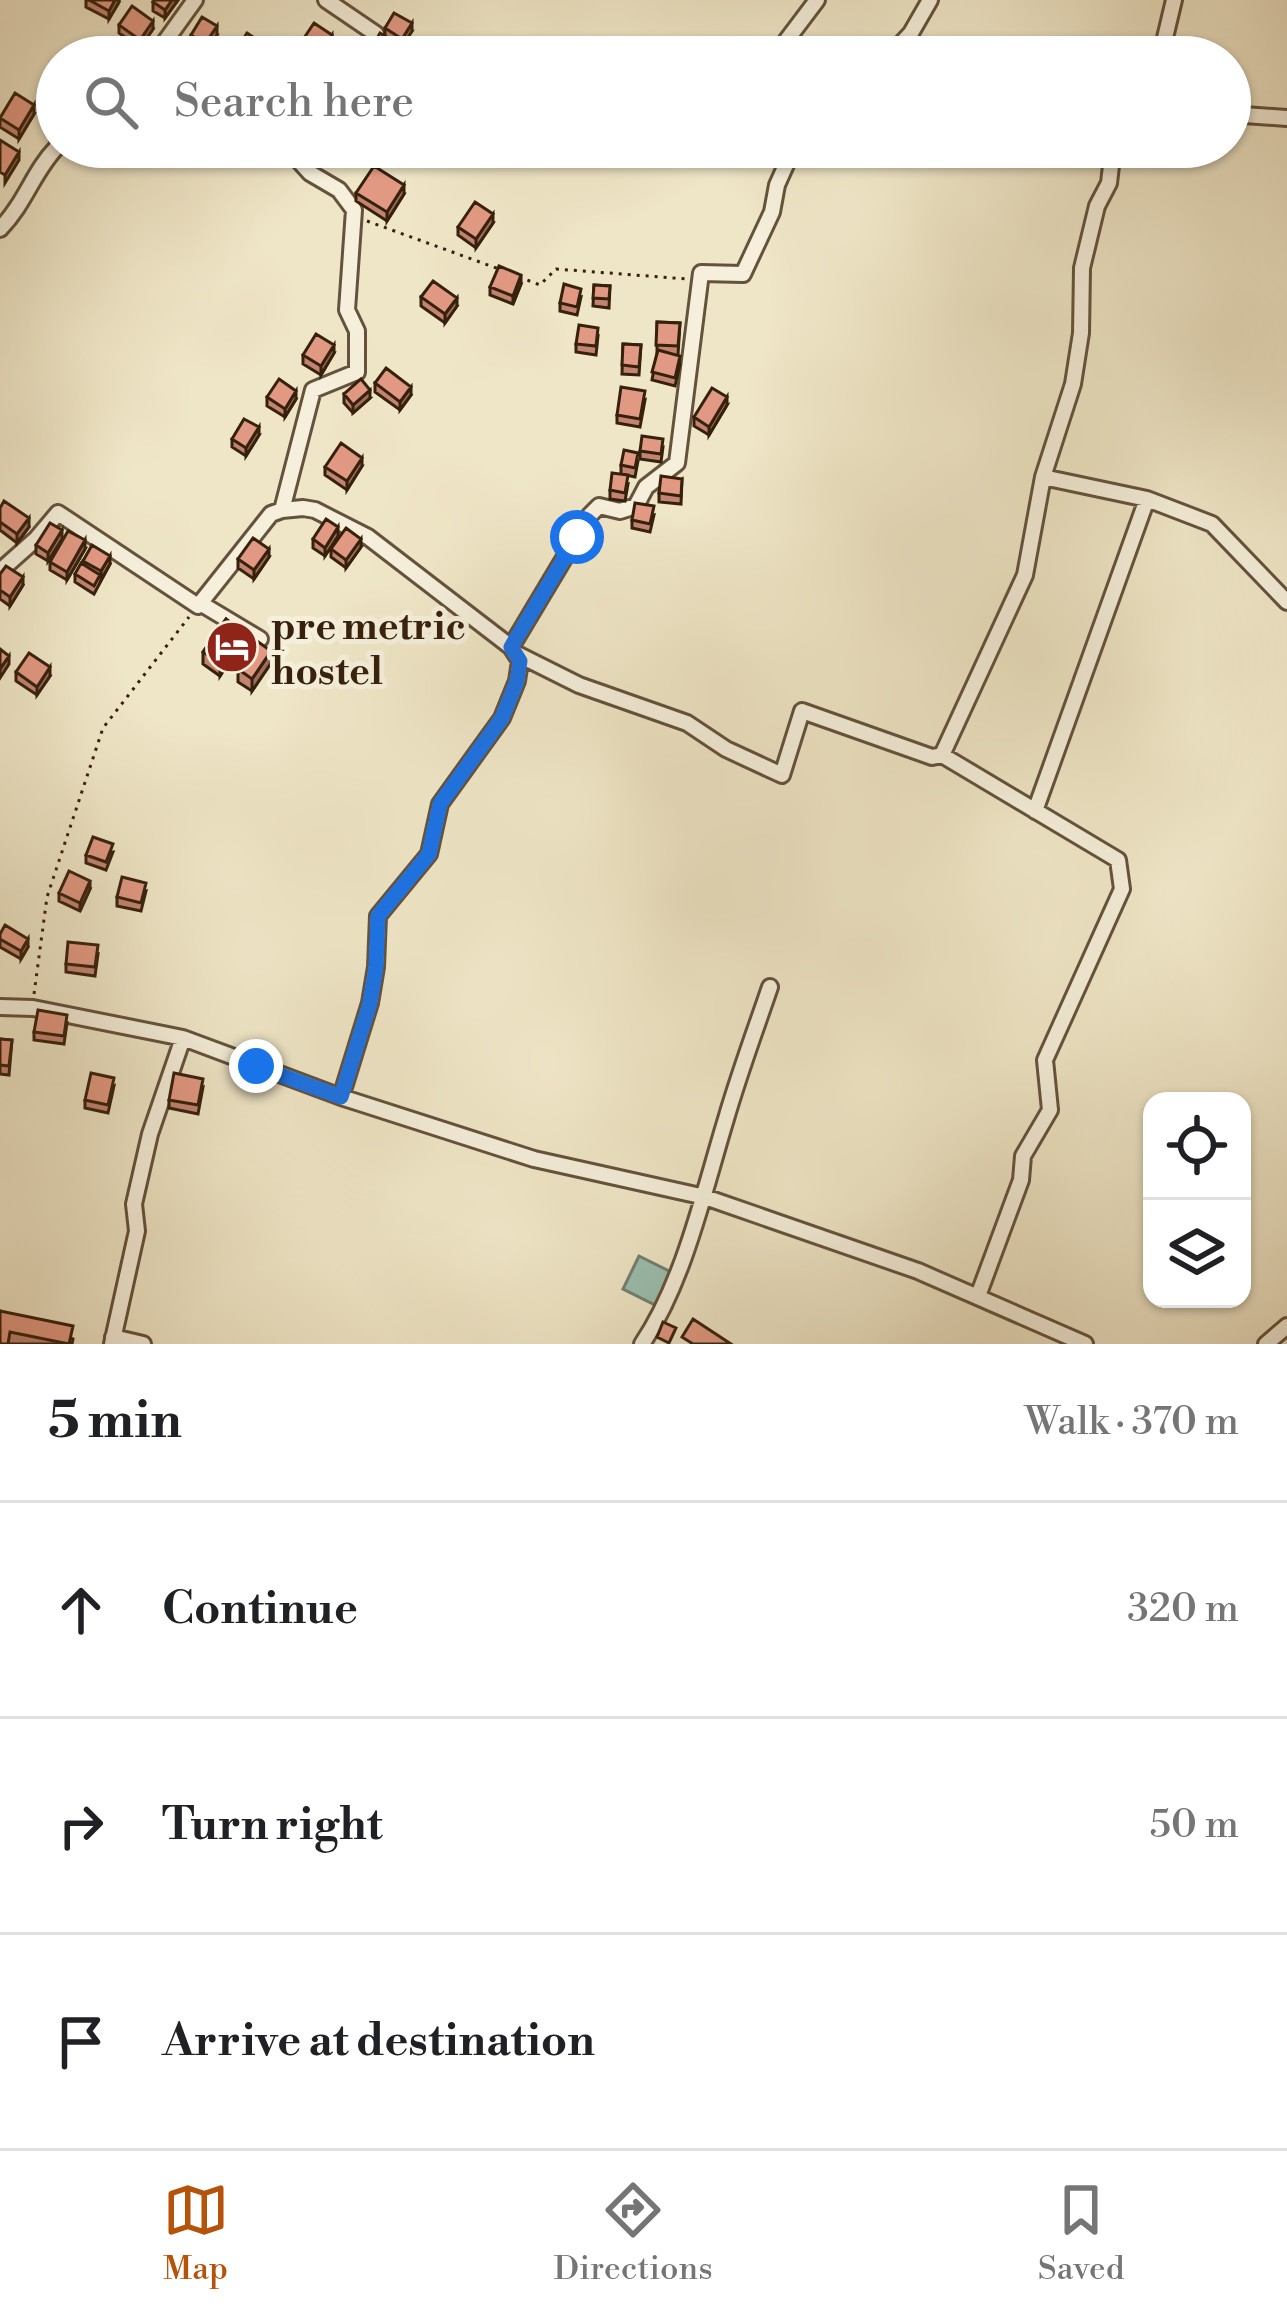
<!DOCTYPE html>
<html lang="en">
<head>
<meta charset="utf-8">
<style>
	:root { --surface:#fff; --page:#f6f6f6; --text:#202124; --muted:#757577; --line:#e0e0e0; --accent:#b45309 }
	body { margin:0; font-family:"Libre Bodoni",serif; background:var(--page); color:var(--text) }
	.controls { position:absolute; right:36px; bottom:36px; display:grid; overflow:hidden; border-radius:24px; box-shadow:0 3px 9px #0004 }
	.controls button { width:108px; height:108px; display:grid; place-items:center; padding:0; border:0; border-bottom:3px solid var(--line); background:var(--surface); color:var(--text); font:60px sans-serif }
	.stop { position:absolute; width:36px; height:36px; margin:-27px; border:9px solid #1a73e8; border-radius:50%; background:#fff }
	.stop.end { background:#1a73e8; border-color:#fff; box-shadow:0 3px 12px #0008 }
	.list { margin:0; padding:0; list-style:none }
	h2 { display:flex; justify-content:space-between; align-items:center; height:156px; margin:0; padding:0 48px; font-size:51px }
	h2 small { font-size:39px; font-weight:400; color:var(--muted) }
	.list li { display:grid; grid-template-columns:78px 1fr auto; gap:36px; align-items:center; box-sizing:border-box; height:216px; padding:0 48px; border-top:3px solid var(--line) }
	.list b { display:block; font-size:45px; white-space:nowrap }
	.list em { font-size:39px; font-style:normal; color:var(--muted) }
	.icon { flex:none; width:66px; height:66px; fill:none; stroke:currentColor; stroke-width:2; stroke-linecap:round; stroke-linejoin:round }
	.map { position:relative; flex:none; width:1287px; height:1344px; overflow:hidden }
	.search { position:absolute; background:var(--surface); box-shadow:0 3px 9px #0004; left:36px; right:36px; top:36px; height:132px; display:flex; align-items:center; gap:30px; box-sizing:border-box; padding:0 42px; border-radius:66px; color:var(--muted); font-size:45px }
	.sheet { height:804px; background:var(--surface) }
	nav { display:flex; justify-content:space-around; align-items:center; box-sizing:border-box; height:168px; border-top:3px solid var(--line); background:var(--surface); font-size:33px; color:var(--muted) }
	nav a { display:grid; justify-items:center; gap:6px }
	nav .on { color:var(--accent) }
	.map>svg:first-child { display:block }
	.water { fill:#9ac0b1; stroke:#72806f; stroke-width:3 }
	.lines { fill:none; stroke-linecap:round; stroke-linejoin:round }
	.street-casing { stroke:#64523c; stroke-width:20 }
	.path { stroke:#36210d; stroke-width:3; stroke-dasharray:3 6; stroke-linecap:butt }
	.street { stroke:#f5efdb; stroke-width:14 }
	.wall { fill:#c28471; stroke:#36210d; stroke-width:3 }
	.shaded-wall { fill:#9e6b5c; stroke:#36210d; stroke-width:3 }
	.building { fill:#e29983; stroke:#36210d; stroke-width:3 }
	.route { stroke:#1a73e8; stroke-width:15 }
	.labels { text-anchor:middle; stroke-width:10; stroke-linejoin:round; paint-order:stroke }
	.poi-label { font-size:39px; font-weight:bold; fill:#36210d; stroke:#f5efdb; text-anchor:start }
</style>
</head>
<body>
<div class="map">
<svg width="1287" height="1344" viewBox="0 0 1287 1344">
	<rect width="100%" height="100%" fill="#efe6c7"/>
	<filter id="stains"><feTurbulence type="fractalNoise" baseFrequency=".00167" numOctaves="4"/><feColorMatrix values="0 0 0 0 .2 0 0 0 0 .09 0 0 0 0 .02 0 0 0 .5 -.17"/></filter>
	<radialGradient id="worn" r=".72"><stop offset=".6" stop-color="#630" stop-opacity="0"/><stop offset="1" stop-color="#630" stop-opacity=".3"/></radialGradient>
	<path class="water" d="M639,1256L671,1272L655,1305L623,1289Z"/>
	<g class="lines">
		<g class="street-casing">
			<path id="street" d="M326,0L376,34L361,57
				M154,57L195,0
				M774,57L817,0
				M889,57L911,33L930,0
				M1156,57L1164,42L1174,0
				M1230,114L1287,118
				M296,147L292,153L310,173L339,190L354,210L347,310L357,331V372L313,390L282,510L303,508L315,510L368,537L511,647
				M0,229C26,202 33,172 57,147
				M1043,477L1147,499L1212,524L1287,602
				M0,571L36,539L58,513L198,606L271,514L282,510
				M200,603L260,639
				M515,653L579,685L687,723L726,749L782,775L802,711L932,757L942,755
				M1035,811L1147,499
				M0,1007L33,1008L183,1038L341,1097L534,1159L705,1197L918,1271L1085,1344
				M341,1097L370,1003L376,967L378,916L429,854L440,804L502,718L517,681L520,661L511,647L590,515L599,506L620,511L636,506L646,487L677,463L701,273L743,274L772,212L777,185L794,147
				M978,1296L1021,1180L1023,1156L1050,1110L1045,1060L1122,889L1118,860L942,755L1025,575L1043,477L1073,384L1081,333L1082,268L1097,206L1109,183L1112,157L1119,147
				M113,1337L143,1344
				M112,1344L137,1231L134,1204L150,1134L183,1038
				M642,1344C684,1282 704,1191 726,1119C739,1074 755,1031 770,987
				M1266,1344L1287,1326"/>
		</g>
		<path class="path" d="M367,221L499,269
			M519,277L540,285L556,269L687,279
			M34,994L47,897L103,728L189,617"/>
		<use href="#street" class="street"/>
	</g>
	<path class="wall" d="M86,0H119V2L109,19L86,7Z
		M178,0L165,18L153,11V2Z
		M119,25L153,29L140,48L119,33Z
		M385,28L412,31L401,46L400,57H370V51L385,36Z
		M191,35H217L205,53L191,44Z
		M302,41L332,43L323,57H314L302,50Z
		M57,88V113L49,109V100Z
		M34,114L19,139L0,127V117Z
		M356,147H386L373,164L356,153Z
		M356,193L404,194L387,221L356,201Z
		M493,223L476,248L458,235V227Z
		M521,284L513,304L490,295V287Z
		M594,285L610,286L609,308L593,306Z
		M421,297L457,306L445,323L421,306Z
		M581,297L577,315L560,311V303Z
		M657,322L680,323L678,355L680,364L675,386L652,380L657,353Z
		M598,336L596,355L576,352V344Z
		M623,344L641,345L639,375L622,374Z
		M334,353L321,375L303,364V355Z
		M375,383L411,395L400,410L375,392Z
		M344,394L370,398L353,413L344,403Z
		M267,397L296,399L285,417L267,406Z
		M645,400L640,427L617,423V415Z
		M727,405L709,435L694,426V417Z
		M259,435L246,456L232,447V439Z
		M663,447L661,462L640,459V451Z
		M638,461L635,477L621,474V465Z
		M362,466L347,490L325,475V467Z
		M682,479L681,504L659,502V493Z
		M628,484L625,501L610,499V490Z
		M0,508L29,527L17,543L0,530Z
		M654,515L650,532L632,528V520Z
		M338,536L325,556L313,548V539Z
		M62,539L48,561L36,554V545Z
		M361,547L346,568L331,557V549Z
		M85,549L67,580L50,570V562Z
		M269,557L254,579L238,568V559Z
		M83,561L110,564L94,594L75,582V574L83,564Z
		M0,574L23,585L10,606L0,599Z
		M226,619L271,663L252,691L238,682V672L227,665L220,676L203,664V652Z
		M16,672L50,676L37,695L16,681Z
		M113,852L106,870L86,863V855Z
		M90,889L80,911L59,901V893Z
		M146,891L141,911L117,906V897Z
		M0,934L28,947L21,959L0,947Z
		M98,954L95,976L66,972V964Z
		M67,1023L64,1044L34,1040V1032Z
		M0,1039L12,1040L9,1075L0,1074Z
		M114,1086L108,1113L85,1108V1100Z
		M203,1087L198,1114L169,1108V1100Z
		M0,1311L73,1339L72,1344H0Z"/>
	<path class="shaded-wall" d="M115,0H119V2L109,19V11Z
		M172,0H178L165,18V10Z
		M153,21V29L140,48V40Z
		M412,23V31L402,47V39Z
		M217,26V35L205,53V44Z
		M332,35V43L323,57H321V53Z
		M34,105V114L19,139V130Z
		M379,147H386L373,164V156Z
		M19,152V160L5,183V175Z
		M404,185V194L387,221V212Z
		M493,214V223L476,248V239Z
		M521,275V284L513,304V296Z
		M457,298V306L445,323V314Z
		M334,345V353L321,375V366Z
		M411,387V395L400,410V402Z
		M370,390V398L353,413V405Z
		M296,391V399L285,417V409Z
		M727,397V405L709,435V427Z
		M259,427V435L246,456V448Z
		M362,458V466L347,490V481Z
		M29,518V527L17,543V534Z
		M338,527V536L325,556V548Z
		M62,530V539L48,561V553Z
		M361,539V547L346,568V560Z
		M85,540V549L67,580V572Z
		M269,549V557L254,579V570Z
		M110,556V564L101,580V571Z
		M23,577V585L10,606V597Z
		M271,651V663L252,691V679Z
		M227,652V665L220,676V663Z
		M9,656V664L0,678V669Z
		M50,667V676L37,695V687Z
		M90,881V889L80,911V903Z
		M28,939V947L21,959V951Z"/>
	<path class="building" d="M89,0H115L109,11Z
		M155,0H172L165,10L153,2Z
		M132,6L153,21L140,40L119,25Z
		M394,13L412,23L402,39L385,28Z
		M202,17L217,26L205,44L191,35Z
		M314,23L332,35L321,53L302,41Z
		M247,33L265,45L256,57H246L236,50Z
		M380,33L401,46L395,57H380L370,51Z
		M411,50L423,57H406Z
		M57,88V105L49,100Z
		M15,93L34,105L19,130L0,118Z
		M0,140L19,152L5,175L0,172Z
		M360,147H379L373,156Z
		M374,166L404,185L387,212L356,193Z
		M475,202L493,214L476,239L458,227Z
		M499,266L521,275L513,296L490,287Z
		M433,281L457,298L445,314L421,297Z
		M564,284L581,289L577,307L560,303Z
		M594,285L610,286L609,299L593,298Z
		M657,322L680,323L678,346L656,345Z
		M579,325L598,328L596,346L576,344Z
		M316,334L334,345L321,366L303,355Z
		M623,344L641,345L639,367L622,365Z
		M658,350L680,356L675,378L652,372Z
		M386,368L411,387L400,402L375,383Z
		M279,379L296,391L285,409L267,397Z
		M361,379L370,390L353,405L344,394Z
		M621,387L645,391L640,419L617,415Z
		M712,388L727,397L709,427L694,417Z
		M244,419L259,427L246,448L232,439Z
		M642,436L663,439L661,454L640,451Z
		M341,443L362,458L347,481L325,467Z
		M624,450L638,453L635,468L621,465Z
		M612,473L628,475L625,493L610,490Z
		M661,476L682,479L681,496L659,493Z
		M4,501L29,518L17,534L0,522V508Z
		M635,503L654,506L650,524L632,520Z
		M326,519L338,527L325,548L313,539Z
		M50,523L62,530L48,553L36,545Z
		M346,528L361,539L346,560L331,549Z
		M68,531L85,540L67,572L50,562Z
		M253,538L269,549L254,570L238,559Z
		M92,545L110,556L101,571L83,561Z
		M81,563L100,575L94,586L75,574Z
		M6,566L23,577L10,597L0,590V574Z
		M226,619L271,651L252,679L238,669L242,663L227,652L220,663L203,652Z
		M0,649L9,656L0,669Z
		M29,653L50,667L37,687L16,672Z
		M93,837L113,844L106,862L86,855Z
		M69,871L90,881L80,903L59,893Z
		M122,877L146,883L141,903L117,897Z
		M5,925L28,939L21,951L0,939V934Z
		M68,942L98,945L95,967L66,964Z
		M38,1010L67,1015L64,1036L34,1032Z
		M0,1039L12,1040L9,1066L0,1065Z
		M91,1073L114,1078L108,1105L85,1100Z
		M174,1073L203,1079L198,1105L169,1100Z
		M0,1311L73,1326L69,1344L10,1332L8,1344H0Z
		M693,1319L731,1344H693L682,1337Z
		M663,1322L676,1328L669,1343L657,1337Z"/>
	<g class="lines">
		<path class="route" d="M256,1066L341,1097L370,1003L376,967L378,916L429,854L440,804L502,718L517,681L520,661L511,647L577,537"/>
	</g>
	<defs>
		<g id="hotel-disc" transform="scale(2.7)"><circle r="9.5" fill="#8f2418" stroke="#f5efdb"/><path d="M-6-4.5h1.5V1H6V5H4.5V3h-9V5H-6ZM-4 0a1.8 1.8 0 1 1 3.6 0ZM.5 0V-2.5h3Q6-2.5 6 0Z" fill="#fff"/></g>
	</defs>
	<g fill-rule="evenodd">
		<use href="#hotel-disc" x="232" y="647"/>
	</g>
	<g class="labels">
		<g class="poi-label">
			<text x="271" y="639">pre metric<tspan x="271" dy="45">hostel</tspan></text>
		</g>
	</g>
	<rect width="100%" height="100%" filter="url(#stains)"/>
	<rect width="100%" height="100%" fill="url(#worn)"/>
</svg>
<div class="controls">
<button><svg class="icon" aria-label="locate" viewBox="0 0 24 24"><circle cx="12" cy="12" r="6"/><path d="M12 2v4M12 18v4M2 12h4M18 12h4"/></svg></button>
<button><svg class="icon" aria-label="layers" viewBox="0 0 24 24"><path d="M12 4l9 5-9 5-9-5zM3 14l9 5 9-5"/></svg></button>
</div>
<div class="stop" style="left:577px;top:537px"></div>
<div class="stop end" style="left:256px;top:1066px"></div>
<div class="search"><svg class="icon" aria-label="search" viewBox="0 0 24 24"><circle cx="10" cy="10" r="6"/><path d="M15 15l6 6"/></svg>Search here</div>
</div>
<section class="sheet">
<h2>5 min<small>Walk · 370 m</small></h2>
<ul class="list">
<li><svg class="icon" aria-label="ahead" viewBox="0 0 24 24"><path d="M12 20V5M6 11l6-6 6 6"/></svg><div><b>Continue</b></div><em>320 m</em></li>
<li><svg class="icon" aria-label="right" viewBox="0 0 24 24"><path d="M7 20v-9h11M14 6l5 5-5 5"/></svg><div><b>Turn right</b></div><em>50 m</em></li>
<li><svg class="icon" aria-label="arrive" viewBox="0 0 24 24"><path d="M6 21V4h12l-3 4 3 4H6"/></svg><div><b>Arrive at destination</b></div></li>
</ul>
</section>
<nav>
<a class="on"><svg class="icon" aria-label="map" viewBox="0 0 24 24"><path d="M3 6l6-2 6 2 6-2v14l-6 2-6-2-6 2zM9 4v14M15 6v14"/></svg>Map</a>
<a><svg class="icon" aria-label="directions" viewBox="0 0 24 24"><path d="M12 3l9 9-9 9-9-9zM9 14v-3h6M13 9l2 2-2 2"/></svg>Directions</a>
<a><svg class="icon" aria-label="saved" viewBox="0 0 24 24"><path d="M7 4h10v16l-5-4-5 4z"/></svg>Saved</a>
</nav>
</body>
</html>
